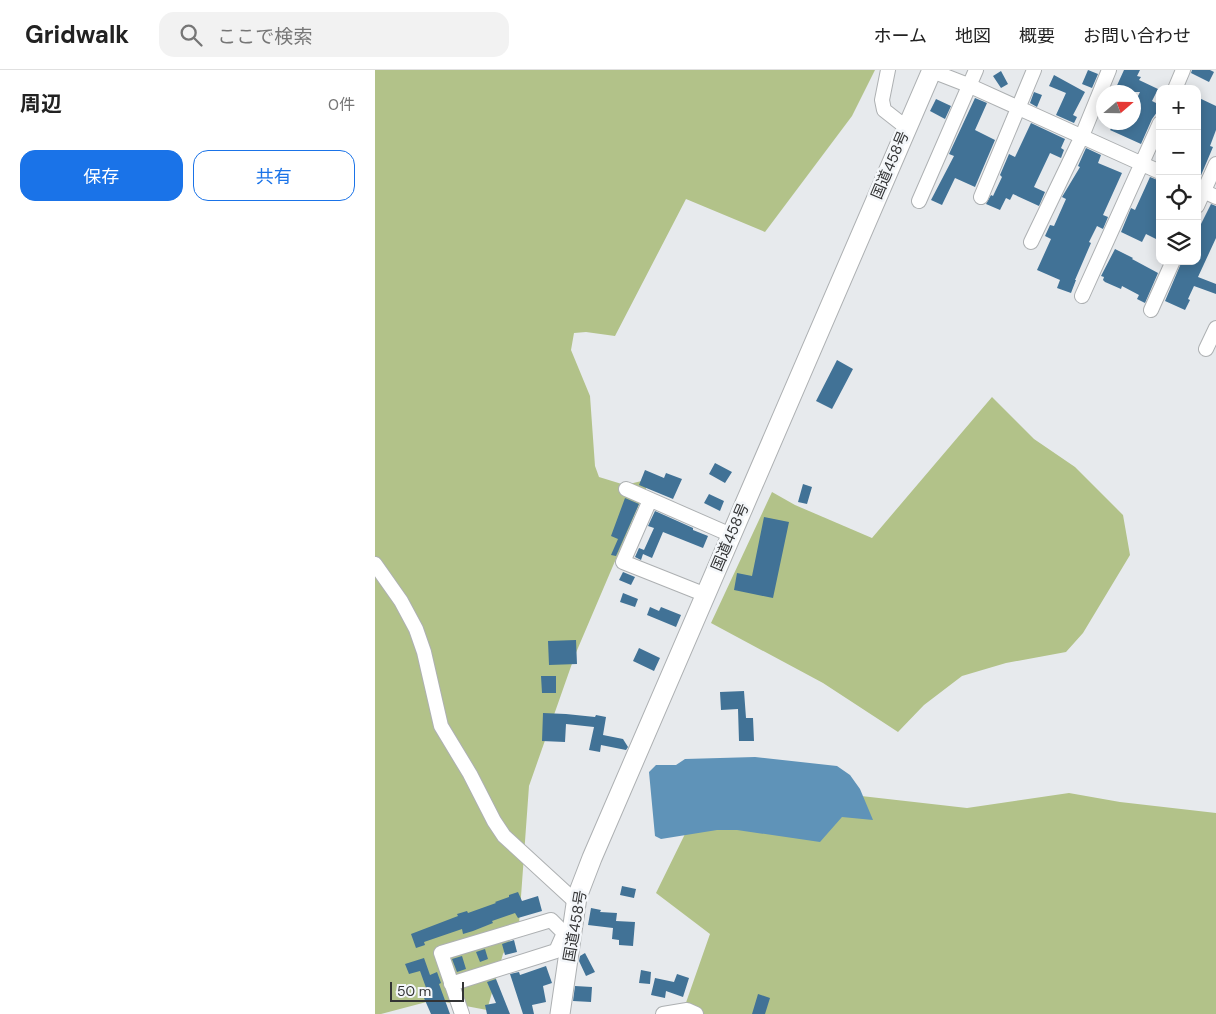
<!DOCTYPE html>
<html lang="ja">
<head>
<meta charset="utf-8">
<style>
	:root { --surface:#fff; --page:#f2f2f2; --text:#222; --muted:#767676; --line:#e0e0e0; --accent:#1a73e8 }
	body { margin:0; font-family:"DM Sans","Noto Sans JP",sans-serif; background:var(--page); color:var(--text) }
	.controls { position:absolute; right:15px; top:15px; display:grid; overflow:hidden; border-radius:10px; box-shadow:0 2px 12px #0003 }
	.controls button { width:45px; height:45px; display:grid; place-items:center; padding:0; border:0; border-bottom:1px solid var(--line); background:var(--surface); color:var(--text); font:25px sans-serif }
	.compass { position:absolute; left:721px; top:15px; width:45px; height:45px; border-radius:50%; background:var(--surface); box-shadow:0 2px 12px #0003; rotate:70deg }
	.scale { position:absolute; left:15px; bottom:12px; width:74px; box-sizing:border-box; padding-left:5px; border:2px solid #333435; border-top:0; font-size:14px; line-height:18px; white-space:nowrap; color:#333435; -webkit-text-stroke:4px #f4f7fa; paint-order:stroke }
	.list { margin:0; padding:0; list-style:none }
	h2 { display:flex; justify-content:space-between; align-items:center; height:65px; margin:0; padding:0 20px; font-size:21px }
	h2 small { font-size:16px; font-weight:400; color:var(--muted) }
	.actions { display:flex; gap:10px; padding:15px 20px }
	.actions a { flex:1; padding:11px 0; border:1px solid var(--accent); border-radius:15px; text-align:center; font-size:18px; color:var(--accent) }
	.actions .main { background:var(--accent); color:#fff }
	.icon { flex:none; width:28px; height:28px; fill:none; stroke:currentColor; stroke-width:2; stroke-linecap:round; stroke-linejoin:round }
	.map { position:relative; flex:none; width:841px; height:944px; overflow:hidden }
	header { display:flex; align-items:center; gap:30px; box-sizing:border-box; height:70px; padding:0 25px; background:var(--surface); border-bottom:1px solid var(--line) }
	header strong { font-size:24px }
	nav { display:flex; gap:28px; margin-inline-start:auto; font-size:18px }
	.search { width:350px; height:45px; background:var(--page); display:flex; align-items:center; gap:12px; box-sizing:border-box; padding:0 18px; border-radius:15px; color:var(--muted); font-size:19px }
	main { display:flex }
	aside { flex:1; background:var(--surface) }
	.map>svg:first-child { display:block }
	.forest { fill:#b2c289 }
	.water { fill:#5f93b8 }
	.building { fill:#417296 }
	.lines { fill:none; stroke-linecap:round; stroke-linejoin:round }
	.minor-casing { stroke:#adb0b2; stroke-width:16 }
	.highway-casing { stroke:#adb0b2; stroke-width:21 }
	.minor { stroke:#fff; stroke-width:14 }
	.highway { stroke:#fff; stroke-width:19 }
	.labels { text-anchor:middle; stroke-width:5; stroke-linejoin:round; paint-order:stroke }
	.street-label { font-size:15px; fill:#333435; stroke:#f4f7fa }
</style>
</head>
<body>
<header>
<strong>Gridwalk</strong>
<div class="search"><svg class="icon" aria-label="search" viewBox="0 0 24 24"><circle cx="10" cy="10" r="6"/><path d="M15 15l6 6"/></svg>ここで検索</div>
<nav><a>ホーム</a><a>地図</a><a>概要</a><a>お問い合わせ</a></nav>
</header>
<main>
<aside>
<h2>周辺<small>0件</small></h2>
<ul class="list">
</ul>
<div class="actions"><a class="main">保存</a><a>共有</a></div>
</aside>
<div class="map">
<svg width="841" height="944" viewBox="0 0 841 944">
	<rect width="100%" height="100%" fill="#e7eaed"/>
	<path class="forest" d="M0,0H500L477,46L390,162L311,129L240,266L211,262L199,263L196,280L215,326L220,396L224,407L250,415L275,409L200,585L154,716L144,854L128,884L112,940L59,930L6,944H0Z
		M617,327L659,369L700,397L748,445L755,485L708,563L691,582L631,593L587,606L549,635L523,662L448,613L336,553L397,422L420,435L497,468Z
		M337,709L592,738L694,723L745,732L841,743V944H307L335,864L281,823Z"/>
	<path class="water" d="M380,687L462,696L475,705L485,719L498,750L467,747L445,772L362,760H342L286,769L280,766L274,702L281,695H301L310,689Z"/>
	<path class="building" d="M713,0L723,4L717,18L707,14Z
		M749,0H765L762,6L766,7L764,10L783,19L777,31L785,35V38L777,49L766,74L735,60L740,52H758V36L765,22H739Z
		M817,0H835L839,2L834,12L816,3Z
		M626,1L633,14L626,18L618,6Z
		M679,5L710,22L698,45L702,47L699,53L681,45L691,23L674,16Z
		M659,22L667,25L662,37L655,33Z
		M822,27L841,36V60L835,76L838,77L824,110L822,109Z
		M600,28L612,33L600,60L620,70L600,117L580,108L567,135L556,130L579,86L574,84Z
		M561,29L576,36L570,49L555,41Z
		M656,53L690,69L686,78L689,80L686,88L675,83L659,117L670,122L664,136L638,124L635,130L631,128L625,140L611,134L616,125L618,126L627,107L625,105L634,84L640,87Z
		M711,78L726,85L723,93L747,103L728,145L733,147L728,159L722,156L714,172L716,173L700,210H701L696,223L682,218L685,210L662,200L676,169L670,166L675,155L679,156L691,129L687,127L705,97L703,96Z
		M775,107L785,111V171L771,164L767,172L746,162L756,138L760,140Z
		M836,134L841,136V168L823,207L841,214V224L819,216L813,229L815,230L810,240L790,231L807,191H822V162Z
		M740,179L758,188L757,189L783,203L770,233L762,229L764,225L747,216L746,219L730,212L728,210L729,207L726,206Z
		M462,290L478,299L457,339L441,331Z
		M340,393L357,402L350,413L334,404Z
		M270,400L289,408L291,403L307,409L298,429L264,415Z
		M428,414L437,417L432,434L423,432Z
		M334,424L349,431L345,441L329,433Z
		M250,428L264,434L241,486L236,485L243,469L236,466Z
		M280,441L318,458V460L333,466L328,478L288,462L277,488L268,484L266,490L260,487L264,478L269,480L279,458L273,456Z
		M389,447L414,452L398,528L359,520L362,503L377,506Z
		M248,502L260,507L256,515L244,510Z
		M248,523L263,529L260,537L245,532Z
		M275,537L284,541L286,537L306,545L301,557L272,545Z
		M201,570L202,594L174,595L173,571Z
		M264,578L285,588L279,601L258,591Z
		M166,606H181V623H167Z
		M369,621L371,648H378L379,671H364L363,639L346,640L345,622Z
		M168,643L191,644L220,647L221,645L231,647L228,665L248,669L253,677L251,680L226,675L225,682L214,680L219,657L191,654L190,672L167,671Z
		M247,816L261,819L259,828L245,825Z
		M143,822L147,831L163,826L167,841L143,848L140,843L117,851L118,853L98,861L88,864L87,859L49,872L50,875L41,878L36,864L83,846L82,844L92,841L93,843L121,833L120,832L134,827V825Z
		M216,838L226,840L225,842L242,843L241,851L260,852L258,876L244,875V870L237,869L238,858L213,855Z
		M139,870L142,882L130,885L127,874Z
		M110,879L113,889L105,892L101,882Z
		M210,883L220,902L211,906L204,891L205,886Z
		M87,886L91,899L82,902L77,889Z
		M49,888L55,905L62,902L66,913L64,914L75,944H56L49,928L54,926L45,901L34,904L30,894Z
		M171,896L177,913L168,916L171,932L157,935L159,944H148L135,904L144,902L145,905Z
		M266,900L276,902L275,914L264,913Z
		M302,904L314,908L308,927L291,921L290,928L276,925L280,908L299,912Z
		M121,909L135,944H112L110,935L121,933L112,912Z
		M200,916L217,917L216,932L198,931Z
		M383,924L395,928L390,944H377Z"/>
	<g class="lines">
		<g class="minor-casing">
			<path id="minor" d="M513,0L507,30L509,40L532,58
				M557,1L593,15L785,102
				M800,19L808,0
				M822,118L841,127
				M606,127L659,0
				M544,131L601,0
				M822,136L841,94
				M656,172L707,66L734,0
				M707,226L785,53
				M776,240L798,191
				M831,279L841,258
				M251,419L356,465
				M275,430L248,492L331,525
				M0,494L26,531L41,559L49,582L66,656L95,704L119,751L129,766L202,833
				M76,914L181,881L189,863
				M87,944L66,883L176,850L196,870
				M288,944L312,940L321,944"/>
		</g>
		<g class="highway-casing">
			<path id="highway" d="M185,944L202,827L217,788L557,0"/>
		</g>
		<use href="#minor" class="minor"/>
		<use href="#highway" class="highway"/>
	</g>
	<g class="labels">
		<g class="street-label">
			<text transform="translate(515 95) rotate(-67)" y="5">国道458号</text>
			<text transform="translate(355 467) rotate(-67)" y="5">国道458号</text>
			<text transform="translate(200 856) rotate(-80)" y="5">国道458号</text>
		</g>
	</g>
</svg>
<div class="controls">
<button>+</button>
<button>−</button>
<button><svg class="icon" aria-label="locate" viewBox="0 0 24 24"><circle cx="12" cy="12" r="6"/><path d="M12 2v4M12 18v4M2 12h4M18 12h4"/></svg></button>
<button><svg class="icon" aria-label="layers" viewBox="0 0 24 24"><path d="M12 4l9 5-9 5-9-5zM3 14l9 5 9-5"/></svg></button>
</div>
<svg class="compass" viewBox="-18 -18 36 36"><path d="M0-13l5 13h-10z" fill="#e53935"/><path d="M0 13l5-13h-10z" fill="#767676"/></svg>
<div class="scale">50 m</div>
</div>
</main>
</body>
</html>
